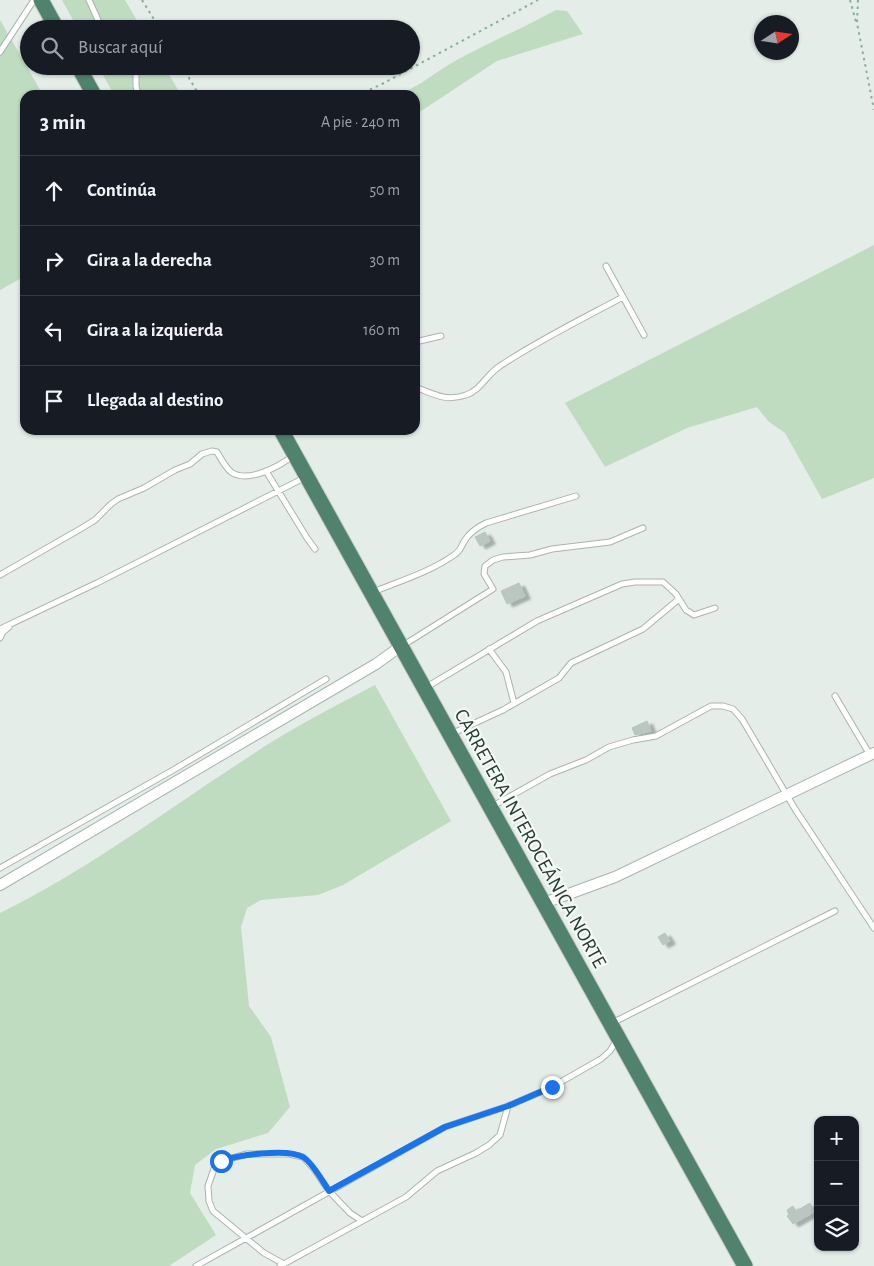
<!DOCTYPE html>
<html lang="es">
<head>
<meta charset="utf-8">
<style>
	:root { --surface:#171b24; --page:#242831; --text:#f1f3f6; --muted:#9ea1a6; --line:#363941 }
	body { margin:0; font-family:"Alegreya Sans",sans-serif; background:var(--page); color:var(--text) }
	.controls { position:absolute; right:15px; bottom:15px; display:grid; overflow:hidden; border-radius:10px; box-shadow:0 1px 4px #0004 }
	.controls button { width:45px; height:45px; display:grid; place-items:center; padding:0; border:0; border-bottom:1px solid var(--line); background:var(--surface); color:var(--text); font:25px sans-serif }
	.compass { position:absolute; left:754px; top:15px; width:45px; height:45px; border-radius:50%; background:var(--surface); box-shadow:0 1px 4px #0004; rotate:78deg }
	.stop { position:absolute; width:15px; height:15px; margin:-11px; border:4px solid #1a73e8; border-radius:50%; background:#fff }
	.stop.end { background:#1a73e8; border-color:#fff; box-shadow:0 1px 5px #0008 }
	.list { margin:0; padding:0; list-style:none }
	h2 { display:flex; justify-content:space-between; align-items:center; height:65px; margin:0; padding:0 20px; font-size:21px }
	h2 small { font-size:16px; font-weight:400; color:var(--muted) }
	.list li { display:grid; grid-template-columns:32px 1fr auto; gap:15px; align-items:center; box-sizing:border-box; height:70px; padding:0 20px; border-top:1px solid var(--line) }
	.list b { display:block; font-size:19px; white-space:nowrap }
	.list em { font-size:16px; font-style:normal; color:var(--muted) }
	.icon { flex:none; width:28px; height:28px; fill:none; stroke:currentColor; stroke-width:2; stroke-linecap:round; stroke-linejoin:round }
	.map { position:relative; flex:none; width:874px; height:1266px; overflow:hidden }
	.search { position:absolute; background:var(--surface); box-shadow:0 1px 4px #0004; left:20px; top:20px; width:400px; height:55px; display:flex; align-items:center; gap:12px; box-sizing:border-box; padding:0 18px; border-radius:28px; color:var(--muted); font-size:19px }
	.panel { position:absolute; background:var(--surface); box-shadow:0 1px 4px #0004; left:20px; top:90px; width:400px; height:345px; border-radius:15px }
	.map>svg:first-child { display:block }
	.green { fill:#bfdcc1 }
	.building { fill:#bac7c0; stroke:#b7c6bd; filter:url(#shadow) }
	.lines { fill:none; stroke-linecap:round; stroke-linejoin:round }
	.service-casing { stroke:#a7b5ad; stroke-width:7 }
	.minor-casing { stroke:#a7b5ad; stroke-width:12 }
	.trunk-casing { stroke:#c2c9c6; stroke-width:17 }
	.path { stroke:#88ad9a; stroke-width:2; stroke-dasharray:2.5 4; stroke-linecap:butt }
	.service { stroke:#fff; stroke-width:5 }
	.minor { stroke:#fff; stroke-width:10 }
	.trunk { stroke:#50826d; stroke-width:15 }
	.route { stroke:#1a73e8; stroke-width:6 }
	.labels { text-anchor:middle; stroke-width:4.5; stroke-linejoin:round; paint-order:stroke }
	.street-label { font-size:20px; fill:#253d32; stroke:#f5f9f6 }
</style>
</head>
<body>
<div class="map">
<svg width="874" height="1266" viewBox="0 0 874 1266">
	<defs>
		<filter id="shadow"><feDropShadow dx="5.5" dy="3" stdDeviation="1" flood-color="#0004"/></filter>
	</defs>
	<rect width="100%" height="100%" fill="#e4ede7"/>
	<path class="green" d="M62,0H125L142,29H78Z
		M556,10L567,11L583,34L497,61L415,115V95H394C416,90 435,72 455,61C488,43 523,28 556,10Z
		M0,20L43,95H25V276L0,290Z
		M98,66H164L181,95H114Z
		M874,245V478L822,499L785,433L768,421L757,407L687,428L605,467L565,403Z
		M375,685L451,821L343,885L318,895L261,900L247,908L241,927L249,1006L271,1037L290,1107L268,1133L216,1149L195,1165L190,1193L216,1235L169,1266H0V913C88,870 168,809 250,756C290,729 333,707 375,685Z"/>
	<path class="building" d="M485,532L490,541L480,546L475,537Z
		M519,583L525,596L507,604L501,591Z
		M647,721L651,731L635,735L632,728Z
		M665,933L670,941L663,945L658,937Z
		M810,1203L814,1212L793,1224L787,1216L789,1215L787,1210L793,1206L796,1211Z"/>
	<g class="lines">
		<g class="service-casing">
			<path id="service" d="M89,0L102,29
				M0,52L34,0
				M136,66V86L138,95
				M606,266L644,335
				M415,342L441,336
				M415,387C434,394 445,402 466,395C480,391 487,374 500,366C539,340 582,319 623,297
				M266,471L307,538L315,549
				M0,575L82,528L95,520L111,504L118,499L144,488L175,470L190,464L202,454L212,451L217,452C221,459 225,467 231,472C248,484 280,466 294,455
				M373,592C400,581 430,572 454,555C461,551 461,546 465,540C470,532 478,527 486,523L576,496
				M0,629L97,583L306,477
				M0,638L3,632L9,627
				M402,646L493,589L484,574L485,566L493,560L503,557L530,555L552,549L610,542L643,528
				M489,649L506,672L514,703
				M425,688L537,621L622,584L635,582H663L676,594L686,610L694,615L715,608
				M835,696L870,755
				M451,734L503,710L559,678L571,663L643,629L679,599
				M493,806L550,774L586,760L609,747L633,740L656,736L711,706H723L733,709L742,719L795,809L874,928
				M0,868L175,769L326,679
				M612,1023L835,911
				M284,1264L264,1253L213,1211L209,1201L208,1186L214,1169L221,1161L247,1154H289L303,1157L314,1169L329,1191L350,1213L362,1221
				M196,1266L445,1127L508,1106L552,1087L601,1059L610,1051L616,1041
				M280,1266L406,1197L437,1171L476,1153L489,1145L500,1135L508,1106"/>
		</g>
		<g class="minor-casing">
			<path id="minor" d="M0,885L376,664L401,646
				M544,903L615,877L874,753"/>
		</g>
		<g class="trunk-casing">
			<path id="trunk" d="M41,0L57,29
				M78,66L94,95
				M281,430L745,1266"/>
		</g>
		<path class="path" d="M142,0L160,29
			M850,0L856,22
			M858,0L857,23L874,110
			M182,66L199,95
			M191,95L197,92
			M358,95L382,84L538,0"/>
		<use href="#service" class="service"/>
		<use href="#minor" class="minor"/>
		<use href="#trunk" class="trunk"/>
	</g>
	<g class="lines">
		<path class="route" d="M221,1161C238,1155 287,1148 303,1157C312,1162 323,1182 329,1191L445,1127L508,1106L552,1087"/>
	</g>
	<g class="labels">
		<g class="street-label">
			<text transform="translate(531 838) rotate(61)" y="7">CARRETERA INTEROCEÁNICA NORTE</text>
		</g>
	</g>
</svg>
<div class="controls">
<button>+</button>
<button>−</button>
<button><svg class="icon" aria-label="layers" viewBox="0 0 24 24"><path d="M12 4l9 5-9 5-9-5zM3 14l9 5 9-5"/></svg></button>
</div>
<svg class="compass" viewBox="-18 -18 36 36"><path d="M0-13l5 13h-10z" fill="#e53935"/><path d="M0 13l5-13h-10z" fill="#9ea1a6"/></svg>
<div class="stop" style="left:221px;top:1161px"></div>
<div class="stop end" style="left:552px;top:1087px"></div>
<div class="search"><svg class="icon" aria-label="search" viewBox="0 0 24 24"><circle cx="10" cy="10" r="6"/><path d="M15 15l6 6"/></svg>Buscar aquí</div>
<section class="panel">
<h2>3 min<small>A pie · 240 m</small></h2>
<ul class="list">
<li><svg class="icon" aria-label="ahead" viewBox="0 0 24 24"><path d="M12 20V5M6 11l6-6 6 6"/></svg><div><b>Continúa</b></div><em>50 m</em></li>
<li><svg class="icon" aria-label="right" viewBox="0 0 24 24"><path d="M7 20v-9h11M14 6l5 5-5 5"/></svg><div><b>Gira a la derecha</b></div><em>30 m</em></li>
<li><svg class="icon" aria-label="left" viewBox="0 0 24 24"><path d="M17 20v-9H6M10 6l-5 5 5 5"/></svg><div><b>Gira a la izquierda</b></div><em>160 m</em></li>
<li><svg class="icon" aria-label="arrive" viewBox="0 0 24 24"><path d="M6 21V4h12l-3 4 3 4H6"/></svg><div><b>Llegada al destino</b></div></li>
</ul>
</section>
</div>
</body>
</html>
